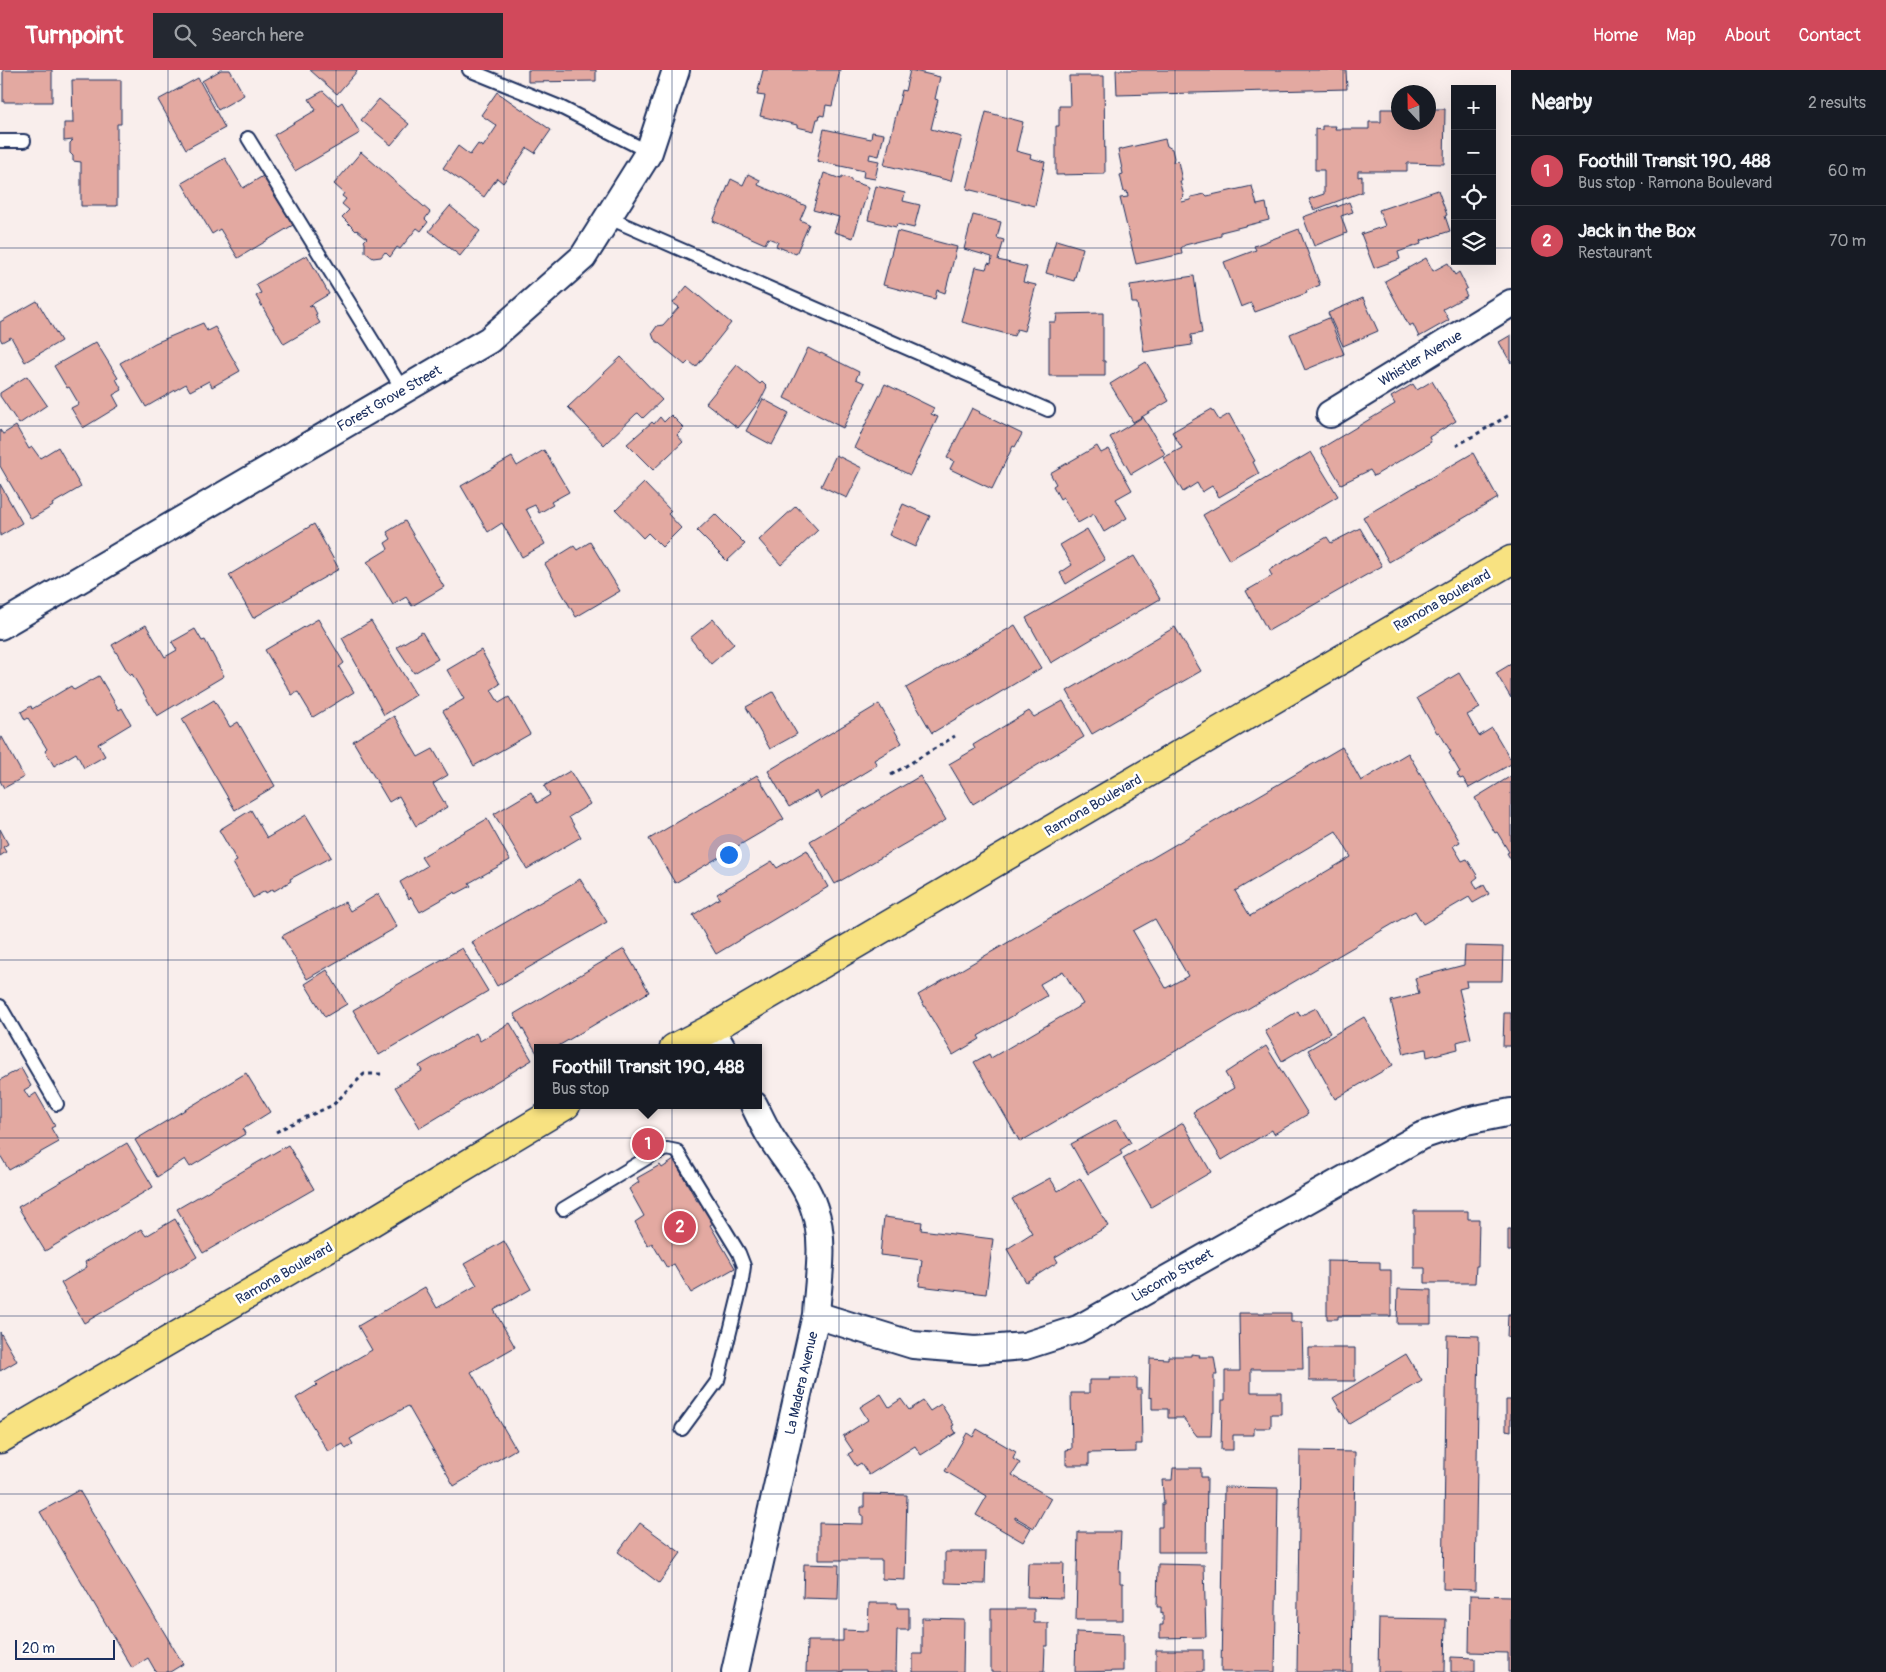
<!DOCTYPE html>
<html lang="en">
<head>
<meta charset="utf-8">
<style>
	:root { --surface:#171b24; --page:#242831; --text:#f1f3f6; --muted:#9ea1a6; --line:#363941; --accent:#d1495b }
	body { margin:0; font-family:Pangolin,sans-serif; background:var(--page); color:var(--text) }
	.controls { position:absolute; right:15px; top:15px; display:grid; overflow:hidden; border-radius:0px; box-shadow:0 5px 20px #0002 }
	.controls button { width:45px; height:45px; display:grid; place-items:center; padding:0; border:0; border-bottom:1px solid var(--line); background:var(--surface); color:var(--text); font:25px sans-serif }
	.compass { position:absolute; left:1391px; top:15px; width:45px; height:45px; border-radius:50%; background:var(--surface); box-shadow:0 5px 20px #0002; rotate:338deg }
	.scale { position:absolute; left:15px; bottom:12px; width:100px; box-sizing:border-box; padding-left:5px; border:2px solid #1b2f5e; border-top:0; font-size:14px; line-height:18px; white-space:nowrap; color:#1b2f5e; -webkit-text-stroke:4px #fff; paint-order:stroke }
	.you { position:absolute; left:728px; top:784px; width:18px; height:18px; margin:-12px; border:4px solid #fff; border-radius:50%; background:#1a73e8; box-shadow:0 0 0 8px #1a73e833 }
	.badge { display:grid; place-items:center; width:32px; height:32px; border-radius:50%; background:var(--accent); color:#fff; font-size:16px; font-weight:700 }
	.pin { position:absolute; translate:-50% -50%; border:2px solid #fff; box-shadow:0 1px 5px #0006 }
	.popup { position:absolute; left:534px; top:974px; width:228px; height:65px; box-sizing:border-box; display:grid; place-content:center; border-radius:0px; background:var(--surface); filter:drop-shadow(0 1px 4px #0005); font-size:16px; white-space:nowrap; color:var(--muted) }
	.popup b { font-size:19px; color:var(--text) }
	.popup::after { content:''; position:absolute; left:50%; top:100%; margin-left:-10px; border:10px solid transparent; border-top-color:var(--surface) }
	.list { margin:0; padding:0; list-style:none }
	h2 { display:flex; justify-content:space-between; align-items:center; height:65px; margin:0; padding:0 20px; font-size:21px }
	h2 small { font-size:16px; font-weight:400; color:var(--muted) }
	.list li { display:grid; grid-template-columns:32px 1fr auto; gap:15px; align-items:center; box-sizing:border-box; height:70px; padding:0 20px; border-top:1px solid var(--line) }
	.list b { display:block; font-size:19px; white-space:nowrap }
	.list p { margin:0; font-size:16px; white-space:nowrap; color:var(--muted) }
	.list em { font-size:16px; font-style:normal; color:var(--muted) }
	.icon { flex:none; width:28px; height:28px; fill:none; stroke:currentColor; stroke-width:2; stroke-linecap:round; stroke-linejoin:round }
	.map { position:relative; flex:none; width:1511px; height:1602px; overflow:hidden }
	header { display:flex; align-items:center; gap:30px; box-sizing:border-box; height:70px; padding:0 25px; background:var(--accent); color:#fff }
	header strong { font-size:24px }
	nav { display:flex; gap:28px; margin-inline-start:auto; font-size:18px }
	.search { width:350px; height:45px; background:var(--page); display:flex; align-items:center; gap:12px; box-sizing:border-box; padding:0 18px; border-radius:0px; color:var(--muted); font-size:19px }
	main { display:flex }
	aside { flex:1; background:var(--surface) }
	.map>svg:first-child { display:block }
	.building { fill:#e3a9a1; stroke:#1b2f5e; fill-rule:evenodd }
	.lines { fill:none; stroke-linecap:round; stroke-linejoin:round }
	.lane-casing { stroke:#1b2f5e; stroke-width:16 }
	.street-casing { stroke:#1b2f5e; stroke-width:30 }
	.primary-casing { stroke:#1b2f5e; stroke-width:31 }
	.path { stroke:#1b2f5e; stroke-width:3; stroke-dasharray:4 4; stroke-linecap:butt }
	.lane { stroke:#fff; stroke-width:12 }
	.street { stroke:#fff; stroke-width:26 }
	.primary { stroke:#f8e281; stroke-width:28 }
	.grid { fill:none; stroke:#1b2f5e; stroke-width:1; stroke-opacity:0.55 }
	.labels { text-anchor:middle; stroke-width:5; stroke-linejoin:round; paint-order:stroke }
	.street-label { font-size:14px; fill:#1b2f5e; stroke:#fff }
</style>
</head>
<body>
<header>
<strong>Turnpoint</strong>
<div class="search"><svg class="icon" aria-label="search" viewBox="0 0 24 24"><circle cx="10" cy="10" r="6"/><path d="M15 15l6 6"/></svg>Search here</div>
<nav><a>Home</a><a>Map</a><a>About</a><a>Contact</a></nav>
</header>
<main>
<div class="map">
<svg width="1511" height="1602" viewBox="0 0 1511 1602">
	<rect width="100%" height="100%" fill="#f9eeec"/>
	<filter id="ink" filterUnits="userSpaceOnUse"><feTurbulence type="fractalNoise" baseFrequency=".02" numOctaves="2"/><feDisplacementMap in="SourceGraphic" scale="10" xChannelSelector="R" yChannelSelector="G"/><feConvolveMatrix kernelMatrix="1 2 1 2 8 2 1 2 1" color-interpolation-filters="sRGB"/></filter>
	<g filter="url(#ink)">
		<path class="building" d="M3,0H52V32H3Z
			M221,0H230L244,25L218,40L202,11Z
			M310,0H358L337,24Z
			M528,0H596V11L528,12Z
			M763,0H840L832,36L826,35L824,46L820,45L819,49H817L814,61L797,57V55L760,46L765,26L757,25Z
			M910,0L940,7L935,29L938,30L931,59L962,67L951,111L884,95L902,20L905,21Z
			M1116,0H1346L1347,19L1117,25Z
			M1069,6H1104L1105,104L1056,105V56H1059V36H1070Z
			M198,8L225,58L186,79L158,30Z
			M72,10H121V54H117V136H81V92L73,91V86L70,83V73L73,70L64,71V53H73Z
			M323,21L338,35L342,32L360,63L295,101L274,65L316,40L309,29Z
			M497,22L551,60L535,83L527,78L503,113L497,108L484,127L443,98L458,76L470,85L478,74L483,77L497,56L481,45Z
			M379,29L409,54L391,75L361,50Z
			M1381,39H1398V52H1428V39H1445L1444,94L1407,93V101H1358V107L1362,106V122L1314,140L1309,129L1324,124V100H1315V59L1322,60V56H1336L1335,59H1369V52H1381Z
			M986,42L1023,52L1016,81L1031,85L1030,88L1045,92L1035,136L967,119Z
			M824,59L871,69L872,62L884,64L879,86L870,84L869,89L879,91L875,109L863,107L864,101L817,91Z
			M1165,69L1167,76L1172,79L1174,88L1173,92L1178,91L1182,111H1180L1184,126L1181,129L1182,132L1190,130L1191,127L1205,124L1207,126L1252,116L1257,135L1266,133L1269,150L1221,162V166L1185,175L1181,178L1182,184L1136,194L1120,128L1128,127L1127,121L1124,122L1120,105L1123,104L1118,80Z
			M361,82L430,142L425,149L428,152L421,161L417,158L400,179L397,177L390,187L385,182L381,187L373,188L365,182V173L364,171L367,168L357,160L356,161L342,147L349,140L342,134L346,129L342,126L344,123L334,114Z
			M225,88L243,118L263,106L293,155L238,188L220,159L212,164L182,113Z
			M824,103L841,109L842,106L851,109V111L869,117L853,168L834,162L839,147L813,140Z
			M748,104L760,110L758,115L806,136L800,150L809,154L796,184L776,176L778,172L768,168L765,174L713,151L731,109L743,115Z
			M876,116L905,123L903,131L920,135L914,158L897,154L896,157L868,150Z
			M1438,120L1447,145L1445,146L1450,161L1420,171L1421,174L1398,182L1400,189L1374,198L1361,164L1385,156L1379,140Z
			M1349,132L1353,142L1341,146L1347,163L1314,176L1303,147L1337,135V137Z
			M450,136L480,161L460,186L429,161Z
			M973,145L1001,152L997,168L1004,170L998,190L1027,197L1023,212L1036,215L1024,261L1017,259L1014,266L962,252L976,197L986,199L988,193L991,194L992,187L964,179Z
			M1299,159L1320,215L1306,221L1307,223L1255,242L1251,233L1241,237L1224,192L1256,180L1254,176Z
			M897,161L957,177L945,223L937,220L935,229L883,215Z
			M1056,170L1083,178L1074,211L1046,203Z
			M307,185L329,224L309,236L310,237L313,236L317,244L315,245L320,253L284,274L256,226L261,223L256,214Z
			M1426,188L1433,201L1448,193L1455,205L1459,202L1467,218L1464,220L1467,226L1443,239L1449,250L1419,267L1413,254L1409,256L1385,211Z
			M1194,206L1202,263L1191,265L1192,275L1144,282L1137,233H1132L1130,215Z
			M687,216L731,253L696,297L689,291L685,295L654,269L652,263L657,256L663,255L679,237L673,233Z
			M1363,228L1378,261L1343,276L1328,243Z
			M37,231L61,271L25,292L11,267L2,272L0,268V252Z
			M1103,243V291H1105V306H1049V252H1056L1057,244Z
			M1329,248L1344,284L1305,300L1290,264Z
			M203,253L207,261L215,257L240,301L212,317L209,311L190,321L186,314L146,337L120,293L155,273Z
			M1511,265V293L1499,272Z
			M96,272L118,308L116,309L122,320L113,325L119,336L83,358L71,338L79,334L69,317L67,318L54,296Z
			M808,278L820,284L821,283L859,302L856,309L865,313L843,358L784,328Z
			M621,287L662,330L643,348L638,343L636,344L604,375L568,337Z
			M1146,292L1169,331L1133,352L1110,314Z
			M737,295L760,314L762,312L767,317L760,331L738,358L706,333Z
			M27,306L47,335L19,354L0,326V323Z
			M1432,311L1456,351L1429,367L1431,372L1374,406L1370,400L1341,414L1320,379L1395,334L1391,327L1413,314L1417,320Z
			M885,314L934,338L931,344L938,347L910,405L854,378Z
			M763,329L789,343L772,375L746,361Z
			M972,338L980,342L979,343L1022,364L1015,377L1013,376L992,419L950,399L954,391L947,388Z
			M1212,339L1219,350L1229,344L1255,391L1253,392L1259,404L1219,427L1212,416L1202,422L1197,413L1183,422L1163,388L1182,378L1172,362Z
			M671,345L684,358L677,365L683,372L653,400L627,374L652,352L654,354L660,347L664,352Z
			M1143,347L1165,384L1131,404L1110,367Z
			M16,356L29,379L32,377L40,388L58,377L81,417L52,434L53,436L31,449L0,396V360L3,364Z
			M1097,376L1101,383L1109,379L1132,420L1116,429L1127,448L1104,462L1094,444L1078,453L1063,427L1060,429L1053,416L1056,414L1050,403Z
			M544,380L569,422L551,432L553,435L539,443L535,435L526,439L545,474L522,487L502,453L488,462L461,416L512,387L517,396Z
			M1311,382L1338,426L1229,490L1203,445Z
			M1473,383L1498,428L1389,492L1363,447Z
			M836,385L862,398L847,428L821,416Z
			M644,413L671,441L668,444L681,458L662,477L648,463L643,468L616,440Z
			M0,414L22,453L0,466Z
			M903,434L930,446L915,477L889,465Z
			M796,436L818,460L781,495L759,470Z
			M715,444L745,474L727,491L697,461Z
			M405,451L444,517L412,536L406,527L393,535L367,492L388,479L385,473L391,469L387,462Z
			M314,454L339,499L253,548L229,505Z
			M1360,458L1382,496L1268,561L1246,521L1272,506L1269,500L1327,467L1331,473Z
			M1087,459L1105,490L1066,514L1060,503L1072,495L1060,475Z
			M590,472L620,521L576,547L545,494L574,476L577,480Z
			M1134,486L1160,529L1051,593L1026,548Z
			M318,549L344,593L339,597L354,622L313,647L298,622L292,625L265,580Z
			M713,549L734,574L711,594L690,568Z
			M371,551L416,625L384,645L342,568Z
			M146,555L165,587L177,580L172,572L195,559L202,571L205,570L224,606L157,646L132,604L130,606L112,575Z
			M1015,555L1041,598L932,663L906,618Z
			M1175,557L1201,601L1092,664L1067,621Z
			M422,562L438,589L414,603L397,577Z
			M481,580L500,614L491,620L499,633L509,627L530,664L474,696L443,641L464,629L447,600Z
			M1511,594V628L1496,603Z
			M1459,603L1480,638L1467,645L1479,666L1492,658L1511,690V694L1469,718L1463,708L1460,709L1457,704L1460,702L1449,683L1451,682L1439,662L1437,663L1417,628Z
			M99,606L119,640L122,638L131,654L98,674L105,686L84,698L76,683L54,696L45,681L47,679L28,648L25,650L21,642L31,636L32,639L71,616L74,620Z
			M773,622L797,664L770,679L746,637Z
			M214,630L230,657L238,652L275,716L235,740L182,649Z
			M1063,631L1084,667L973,734L949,694L975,679L973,675L1029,641L1034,647Z
			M879,634L902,673L874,690L877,695L821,729L817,721L789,737L768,701Z
			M394,646L418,687L433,679L448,705L433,714L447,737L416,756L399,726L389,732L353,671Z
			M2,667L24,707L4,718L0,711V668Z
			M1342,677L1361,711L1408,683L1460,772L1453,776L1462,791L1467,789L1478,807L1473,811L1477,819L1484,815L1489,824L1473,833L1469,827L1423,854L1415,841L1020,1072L974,992L989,984L991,988L1083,934L1063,901L1040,914L1047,926L978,966L980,969L953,985L918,925ZM1336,761L1351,787L1250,846L1235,821ZM1155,849L1188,906L1166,918L1133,861Z
			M570,701L590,734L569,747L581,767L527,799L494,744L531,722L537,733L550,725L544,716Z
			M757,705L784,749L675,813L649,769Z
			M920,706L946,750L835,814L810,771Z
			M1511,706V790L1507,783L1509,782L1497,762L1495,763L1475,728Z
			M251,740L267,768L306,745L331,787L290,809L291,811L274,821L273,819L266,823L265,821L253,828L233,793L237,791L219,760Z
			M487,749L510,790L469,813L471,816L456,824L455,822L420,842L411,827L409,829L400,812L427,796L421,787Z
			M0,759L8,774L3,777L6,782L0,786Z
			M807,780L828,817L716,884L693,845L720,828L717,824L772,791L777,798Z
			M580,809L607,852L497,916L472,872Z
			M378,824L397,857L307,909L282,866L345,832L350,841Z
			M1465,876L1503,877L1502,911H1466L1467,917L1459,919L1471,968L1457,972L1458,979L1427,987L1426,979L1404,984L1391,931L1419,924L1415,908L1464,895Z
			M462,878L488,921L379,985L353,940Z
			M624,879L649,922L555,978H538V985L514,944Z
			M327,900L347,934L325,947L305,914Z
			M1316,938L1330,963L1282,991L1265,961L1298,941L1300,946Z
			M1504,943H1511V976H1503Z
			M1364,947L1393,995L1335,1029L1308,980Z
			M510,953L532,990L420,1058L395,1017L422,1001L419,996L476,963L480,971Z
			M1266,976L1308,1044L1274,1064L1272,1060L1222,1090L1193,1042L1234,1018L1225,1003Z
			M21,998L31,1016L24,1020L29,1028L36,1023L55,1056L51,1058L59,1072L9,1100L0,1085V1010Z
			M246,1003L270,1042L243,1059L245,1064L190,1097L185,1089L157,1107L135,1070Z
			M1117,1049L1131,1073L1120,1080L1122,1084L1088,1104L1071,1074Z
			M1183,1053L1211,1102L1151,1137L1123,1088Z
			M127,1073L153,1117L45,1181L18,1137Z
			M288,1075L314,1119L203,1183L177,1139Z
			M674,1090L697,1131L702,1129L715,1152L710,1155L735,1198L691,1223L674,1194L667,1198L652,1173L648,1176L635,1152L644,1146L629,1119L639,1112L637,1108L660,1095L662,1098Z
			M1050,1108L1058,1121L1080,1108L1108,1156L1055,1187L1058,1192L1026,1212L1007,1179L1032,1163L1012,1129Z
			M1414,1141H1468V1149H1479L1478,1196H1476L1475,1213H1425V1198H1414Z
			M884,1147L922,1152L921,1160L993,1169L986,1224L919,1216L922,1190L880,1185Z
			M175,1149L197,1187L84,1253L61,1213L87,1197L85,1192L141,1159L146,1166Z
			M1508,1159H1511V1181H1508Z
			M504,1171L531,1219L494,1240L515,1277L471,1302L516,1379L454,1416L408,1336L350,1369L353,1374L346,1379L343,1374L328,1382L296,1328L317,1315L315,1313L372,1280L358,1256L425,1217L437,1238L477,1215L464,1194Z
			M1327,1191L1380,1192V1200H1391V1246H1338V1249H1327Z
			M1398,1219L1431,1220V1254H1397Z
			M1239,1243H1291V1252H1302L1303,1299H1251V1322H1281V1344H1271V1358H1254V1365H1233V1380H1221L1222,1330H1225V1301H1240Z
			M1508,1244H1511V1267H1507Z
			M0,1262L17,1291L0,1301Z
			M1447,1265L1479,1266L1475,1520L1443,1519Z
			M1309,1278H1355V1311H1309Z
			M1191,1284L1200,1285L1199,1287H1214L1217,1305H1214V1343H1212L1211,1366H1197L1183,1348H1168V1339H1152V1327L1149,1328L1150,1288L1168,1289V1286H1191Z
			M1406,1284L1422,1311L1349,1354L1333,1328Z
			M1110,1308H1137V1319H1141L1142,1374H1136V1382L1089,1383V1395H1066V1380L1072,1379L1071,1323H1089V1310H1111Z
			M881,1324L889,1337L901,1329L909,1340L923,1331L930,1341L941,1334L954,1355L952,1356L956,1363L921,1385L915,1376L869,1405L861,1393L856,1396L848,1384L853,1381L843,1366L868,1350L860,1337Z
			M1506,1330H1511V1361L1506,1360Z
			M977,1359L1016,1382L1013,1389L1020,1393L1012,1405L1051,1428L1034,1458L1015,1447V1449L1031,1458L1023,1472L976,1445L987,1426L945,1401L967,1363L973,1367Z
			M1300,1381L1355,1382L1352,1602H1297Z
			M1173,1398H1201V1407H1207L1206,1482H1158V1457H1162V1434H1164L1162,1410H1172Z
			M1224,1417L1278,1418L1275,1602H1221Z
			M79,1420L183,1594L170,1602H156L148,1588L132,1598L40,1442Z
			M864,1424L907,1425L905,1510L882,1509V1490H819V1453L863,1454V1445H861V1437H864Z
			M640,1453L681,1483L659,1513L618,1482Z
			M1078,1462H1121L1119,1502H1120V1513H1123V1550H1076Z
			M945,1482H986L985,1514L945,1513Z
			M1028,1493H1064L1063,1528L1027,1527Z
			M804,1494L839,1495L838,1529L803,1528Z
			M1158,1494L1204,1495L1206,1567L1160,1568V1555H1163V1542L1161,1543V1537H1157Z
			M1470,1525L1511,1526V1602H1508V1583L1469,1582Z
			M869,1533H897V1538H909V1560H897L896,1600L897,1602H866V1600H843V1602H806L807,1571H843V1560L868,1561Z
			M991,1539H1034V1553H1048V1576H1045L1044,1602H991Z
			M922,1548L964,1549L963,1602H913V1584H922Z
			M1379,1548L1446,1549L1445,1602H1378Z
			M1076,1562L1123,1564V1601L1075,1602Z
			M1156,1580H1203V1602H1156Z
			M1451,1587L1475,1588V1602H1451Z"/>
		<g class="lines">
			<g class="lane-casing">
				<path id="lane" d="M469,0L560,37L649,82
					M248,68L403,320
					M0,71H24
					M609,148L1048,340
					M0,936L57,1034
					M563,1139L652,1085L667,1079L677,1081L739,1183L744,1196L741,1217L718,1310L682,1359"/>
			</g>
			<g class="street-casing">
				<path id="street" d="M1330,344L1511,233
					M0,556L489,270L583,187L649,82L676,0
					M711,959L722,978
					M816,1245L913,1275L975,1280L1025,1276L1078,1259L1421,1066L1466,1051L1511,1042
					M735,1602L816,1245C818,1211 826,1171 814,1138C805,1110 785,1091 770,1066C764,1056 759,1045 754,1035"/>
			</g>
			<g class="primary-casing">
				<path id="primary" d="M674,978L711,959L1511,490
					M0,1369L370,1153L566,1035"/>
			</g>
			<path class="path" d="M1456,376L1511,344
				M891,705L955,666
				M276,1062L289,1055L333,1035L364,1004H385"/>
			<use href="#lane" class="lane"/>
			<use href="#street" class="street"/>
			<use href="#primary" class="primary"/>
		</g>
	</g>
	<path class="grid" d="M168,0V1602M336,0V1602M504,0V1602M672,0V1602M839,0V1602M1007,0V1602M1175,0V1602M1343,0V1602M0,178H1455M1492,178H1511M0,356H1511M0,534H1511M0,712H1511M0,890H1511M0,1068H1511M0,1246H1511M0,1424H1511"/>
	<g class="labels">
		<g class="street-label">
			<text transform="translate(1420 288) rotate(-31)" y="5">Whistler Avenue</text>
			<text transform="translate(389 328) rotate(-30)" y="5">Forest Grove Street</text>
			<text transform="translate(1442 530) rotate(-30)" y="5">Ramona Boulevard</text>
			<text transform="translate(1093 735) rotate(-30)" y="5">Ramona Boulevard</text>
			<text transform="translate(284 1203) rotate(-30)" y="5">Ramona Boulevard</text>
			<text transform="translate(1172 1205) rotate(-30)" y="5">Liscomb Street</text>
			<text transform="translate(801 1313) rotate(-77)" y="5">La Madera Avenue</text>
		</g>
	</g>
</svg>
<div class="controls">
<button>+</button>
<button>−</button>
<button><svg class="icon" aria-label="locate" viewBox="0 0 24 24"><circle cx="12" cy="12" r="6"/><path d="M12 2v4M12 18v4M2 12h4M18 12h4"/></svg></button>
<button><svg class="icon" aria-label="layers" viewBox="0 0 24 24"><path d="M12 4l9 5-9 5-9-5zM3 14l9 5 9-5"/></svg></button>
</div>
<svg class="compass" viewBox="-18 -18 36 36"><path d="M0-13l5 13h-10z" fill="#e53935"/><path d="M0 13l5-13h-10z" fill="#9ea1a6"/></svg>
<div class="scale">20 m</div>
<div class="you"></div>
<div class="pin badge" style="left:648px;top:1074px">1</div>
<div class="popup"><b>Foothill Transit 190, 488</b>Bus stop</div>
<div class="pin badge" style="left:680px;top:1157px">2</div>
</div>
<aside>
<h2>Nearby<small>2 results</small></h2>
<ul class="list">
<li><span class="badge">1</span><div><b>Foothill Transit 190, 488</b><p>Bus stop · Ramona Boulevard</p></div><em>60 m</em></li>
<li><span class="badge">2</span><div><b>Jack in the Box</b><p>Restaurant</p></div><em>70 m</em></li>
</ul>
</aside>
</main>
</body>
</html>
